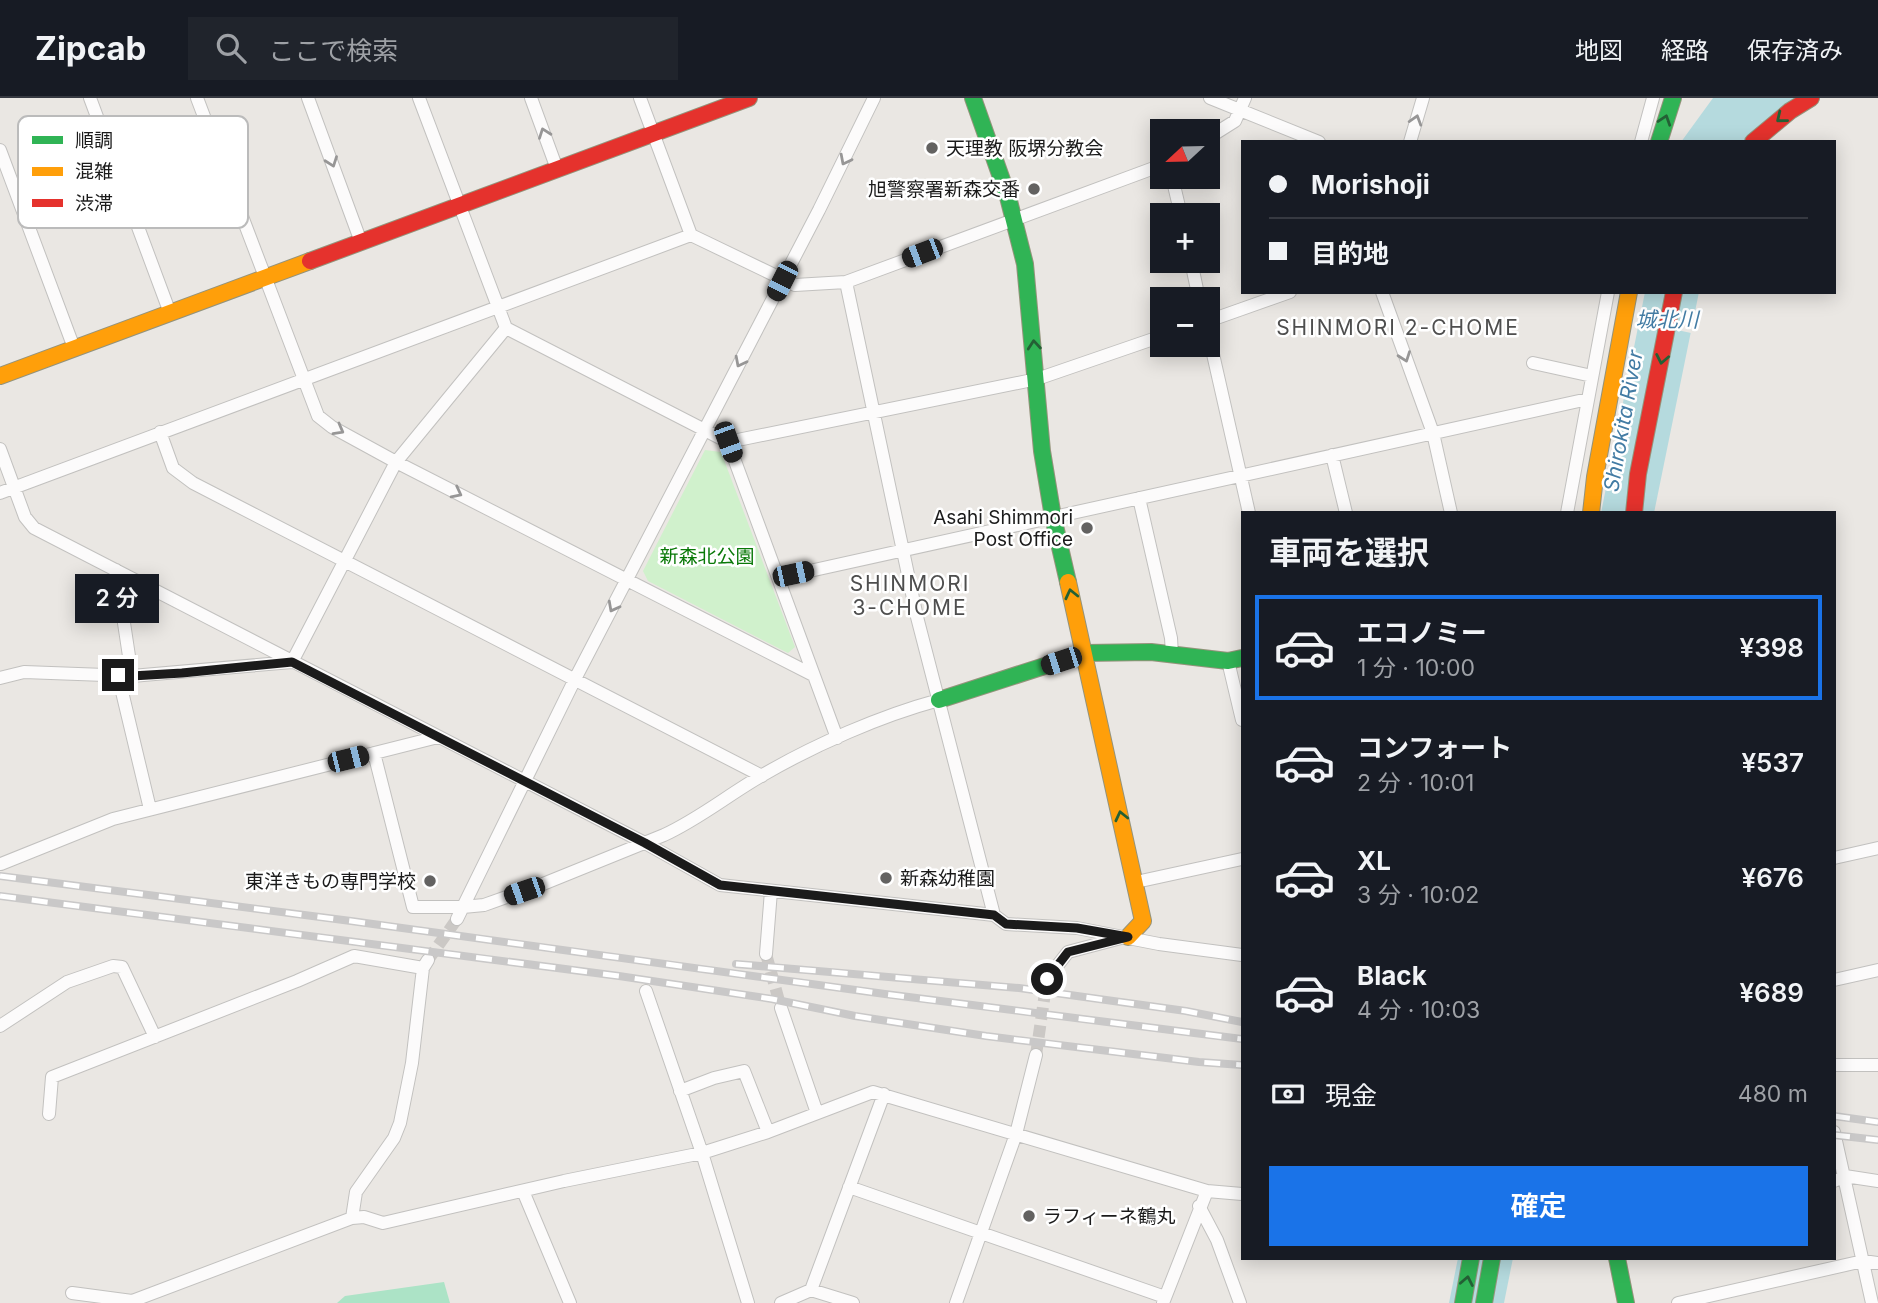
<!DOCTYPE html>
<html lang="ja">
<meta charset="utf-8">
<style>
body{margin:0;font-family:Inter,"Noto Sans JP",sans-serif;background:#20242c;color:#f1f3f6;height:100vh;display:flex;flex-direction:column;font-size:26px;white-space:nowrap}
*{box-sizing:border-box;margin:0}
p{font-size:23px;color:#9ea1a6}
.icon{flex:none;width:38px;height:38px;fill:none;stroke:currentColor;stroke-width:2;stroke-linecap:round;stroke-linejoin:round}
.map{position:relative;flex:1;overflow:hidden}
.panel{position:absolute;left:1241px;top:413px;width:595px;height:749px;display:flex;flex-direction:column;background:#171b24;border-radius:0px;box-shadow:0 4px 18px #0003}
.panel>*{flex:none}
.top-card{position:absolute;left:1241px;top:42px;width:595px;height:154px;border-radius:0px;box-shadow:0 4px 18px #0003;display:grid;align-content:center;height:154px;padding:0 28px;background:#171b24}
.needle{width:46px;rotate:248deg}
.fabs{position:absolute;left:1150px;top:21px;display:grid;gap:14px}
.fabs a{display:grid;place-items:center;width:70px;height:70px;border-radius:0px;background:#171b24;box-shadow:0 4px 18px #0003;font-size:35px}
.end{position:absolute;width:32px;height:32px;margin:-16px;border:9px solid #1b1b1b;background:#fff;box-shadow:0 0 0 4px #fff}
.from{border-radius:50%}
.bubble{position:absolute;height:49px;border-radius:0px;background:#171b24;box-shadow:0 4px 18px #0003;font-size:23px;font-weight:600;line-height:49px;text-align:center}
.car{position:absolute;width:21px;height:42px;margin:-21px -10px;border-radius:9px;box-shadow:0 0 5px 2px #0007;background:linear-gradient(#222 24%,#8ab4d8 0 40%,#222 0 76%,#8ab4d8 0 86%,#222 0)}
.top-card b{display:flex;align-items:center;gap:24px;height:66px;font-size:26px}
.top-card b+b{border-top:2px solid #363941}
.top-card i{width:18px;height:18px;background:#f1f3f6}
ul{padding:0;list-style:none}
li{display:flex;align-items:center;gap:21px;height:105px;margin:0 14px 10px;padding:0 14px;border:4px solid transparent;border-radius:0px}
li div{flex:1}
li b{display:block;font-size:26px}
li em{font-style:normal;font-weight:600}
li.on{border-color:#1a73e8}
li>.icon{width:63px;height:63px;stroke-width:1.5}
h2{padding:0 28px;font-size:32px;line-height:84px}
.pay{display:flex;align-items:center;gap:18px;height:77px;padding:0 28px;font-size:26px}
.pay p{margin-inline-start:auto}
.button{display:flex;gap:14px;margin-top:auto;padding:14px 28px}
.button a{flex:1;height:80px;border-radius:0px;background:#1a73e8;color:#fff;font-size:28px;font-weight:600;line-height:80px;text-align:center}
header{display:flex;align-items:center;gap:42px;box-sizing:border-box;height:98px;padding:0 35px;background:#171b24;border-bottom:2px solid #363941}
header strong{font-size:33px}
nav{display:flex;gap:38px;margin-inline-start:auto;font-size:24px}
.search{width:490px;height:63px;background:#20242c;display:flex;align-items:center;gap:18px;box-sizing:border-box;padding:0 24px;border-radius:0px;color:#9ea1a6;font-size:26px}
.map>svg:first-child{display:block}
</style>
<header>
<strong>Zipcab</strong>
<div class="search"><svg class="icon" aria-label="search" viewBox="0 0 24 24"><circle cx="10" cy="10" r="6"/><path d="M15 15l6 6"/></svg>ここで検索</div>
<nav><a>地図</a><a>経路</a><a>保存済み</a></nav>
</header>
<div class="map">
<svg width="1878" height="1205" viewBox="0 0 1878 1205">
<rect width="100%" height="100%" fill="#eae7e3"/>
<!-- park -->
<path fill="#d0f1cc" d="M705 352 721 354 795 549 788 555 648 483 643 473Z"/>
<!-- pitch -->
<path fill="#ace3c6" d="M444 1184 450 1205H337L345 1198Z"/>
<!-- water -->
<path fill="#b5dade" d="M1713 0H1796L1748 44H1681Z
M1645 194H1699L1654 415H1601Z
M1458 1160H1513L1504 1205H1449Z"/>
<!-- pier -->
<path fill="#eae7e3" d="M1638 214 1693 226 1691 235 1636 223Z"/>
<g fill="none" stroke-linecap="round" stroke-linejoin="round">
<!-- street-tunnel -->
<path stroke="#cbc8c5" stroke-width="12" stroke-dasharray="12 6" stroke-linecap="butt" d="M766 856 781 910
M428 862 457 821
M1036 957 1047 881"/>
<!-- street casing -->
<g stroke="#c2c1bf" stroke-width="14">
<path id="street" d="M90 0 170 215
M197 0 318 318 332 329 396 364 813 577
M308 0 361 144
M419 0 506 230 728 344 1037 281 1162 238
M531 0 557 71
M640 0 691 137 795 187 846 184 1162 67
M1210 0 1319 44
M1208 40 1235 23 1245 0
M1410 44 1423 0
M1641 44 1653 0
M0 52 74 250
M1172 79 1181 117
M1191 163 1199 201
M846 184 917 519 994 817
M1382 194 1433 335 1451 415
M1208 223 1290 194
M1208 234 1249 415
M1533 265 1592 278
M160 334 173 370 193 385 762 678
M728 344 837 640
M0 351 25 419 34 430 645 745 720 787 994 817 1006 826 1077 830 1159 846 1242 857
M1332 357 1346 415
M0 395 691 137
M1139 400 1171 540 1172 556
M1567 415 1608 194
M116 472 132 578
M778 480 1588 301
M1228 563 1242 622
M118 577 150 711
M0 580 24 574 132 578 292 564 396 364 506 230
M374 655 413 809H463L484 807 543 786 664 737C699 721 728 697 761 678 814 647 880 618 939 602
M1834 760 1878 750
M1 766 113 721 438 639
M1136 784 1242 761
M457 821 575 581 819 112 874 0
M766 856 771 793
M1047 881 1068 854 1121 840
M1834 882 1878 872
M646 893 702 1055 748 1205
M781 910 817 1015
M0 928 67 884 113 868 122 869 155 939
M1834 967H1878
M680 993 714 980 744 973 768 1034
M49 1016 52 979 297 883 354 858 423 870
M1834 1034 1872 1205
M1834 1083 1845 1078 1878 1083
M849 1089 1165 1199
M523 1093 570 1205
M1199 1108 1217 1142 1240 1205
M352 1120 356 1094 394 1040 400 1025 412 965 423 870 428 862
M811 1192 884 996
M72 1195 132 1203 352 1120 364 1119 383 1125 564 1083 702 1055 768 1034 873 994 1207 1093 1242 1096
M781 1205 811 1192 853 1205
M956 1205 1016 1036 1036 957
M1163 1205 1207 1093
M1678 1205 1863 1163 1878 1165"/>
</g>
<!-- fast casing -->
<g stroke="#94937b" stroke-width="18">
<path id="fast" d="M973 0 1008 99 1025 166 1042 353 1053 419 1068 484
M1659 44 1673 0
M939 602 1085 555 1151 554 1228 563 1242 560
M1617 1160 1626 1205
M1463 1205 1471 1160
M1484 1205 1492 1160"/>
</g>
<!-- slow casing -->
<g stroke="#94937b" stroke-width="18">
<path id="slow" d="M0 278 310 163
M1591 415 1595 379 1629 194
M1068 484 1143 823 1128 839"/>
</g>
<!-- jam casing -->
<g stroke="#94937b" stroke-width="18">
<path id="jam" d="M1753 44 1790 13 1811 0
M310 163 749 0
M1634 415 1638 376 1674 194"/>
</g>
<!-- street -->
<use href="#street" stroke="#fcfbfb" stroke-width="12"/>
<!-- fast -->
<use href="#fast" stroke="#30b455" stroke-width="16"/>
<!-- slow -->
<use href="#slow" stroke="#ff9f0a" stroke-width="16"/>
<!-- jam -->
<use href="#jam" stroke="#e5322d" stroke-width="16"/>
<!-- rail casing -->
<g stroke="#c9c8c8" stroke-width="8">
<path id="rail" d="M0 778 351 823 885 896 1242 941
M0 798 619 878 772 901 855 918 986 938 1199 964 1242 967
M736 866 1019 890 1186 913 1242 924
M1834 1018 1878 1024
M1834 1037 1878 1042"/>
</g>
<!-- rail -->
<use href="#rail" stroke="#fff" stroke-width="5" stroke-dasharray="16" stroke-linecap="butt"/>
</g>
<!-- one-way arrows -->
<defs><path id="oneway-chevron" d="M-2-3.5L2.5 0L-2 3.5" fill="none" stroke-width="1.6" stroke-linecap="round" stroke-linejoin="round" transform="scale(1.75)"/></defs>
<g stroke="#246035">
<use href="#oneway-chevron" transform="translate(1781 20) rotate(141)"/>
<use href="#oneway-chevron" transform="translate(1665 22) rotate(-72)"/>
<use href="#oneway-chevron" transform="translate(1034 247) rotate(-95)"/>
<use href="#oneway-chevron" transform="translate(1662 261) rotate(101)"/>
<use href="#oneway-chevron" transform="translate(1071 496) rotate(-103)"/>
<use href="#oneway-chevron" transform="translate(1121 718) rotate(-103)"/>
<use href="#oneway-chevron" transform="translate(1467 1183) rotate(-79)"/>
</g>
<g stroke="#979696">
<use href="#oneway-chevron" transform="translate(1416 22) rotate(-73)"/>
<use href="#oneway-chevron" transform="translate(544 35) rotate(-110)"/>
<use href="#oneway-chevron" transform="translate(845 62) rotate(117)"/>
<use href="#oneway-chevron" transform="translate(332 64) rotate(70)"/>
<use href="#oneway-chevron" transform="translate(1405 259) rotate(70)"/>
<use href="#oneway-chevron" transform="translate(740 264) rotate(117)"/>
<use href="#oneway-chevron" transform="translate(339 332) rotate(29)"/>
<use href="#oneway-chevron" transform="translate(457 395) rotate(27)"/>
<use href="#oneway-chevron" transform="translate(613 509) rotate(118)"/>
</g>
<g fill="none" stroke-linecap="round" stroke-linejoin="round">
<!-- route -->
<path stroke="#1b1b1b" stroke-width="9" d="M118 577 132 578 182 575 292 564 645 745 720 787 994 817 1006 826 1077 830 1128 839 1068 854 1047 881"/>
</g>
<!-- markers -->
<g fill="#636261" stroke="#fff" stroke-width="2.5">
<circle cx="932" cy="50" r="7"/>
<circle cx="1034" cy="91" r="7"/>
<circle cx="1087" cy="430" r="7"/>
<circle cx="886" cy="780" r="7"/>
<circle cx="430" cy="783" r="7"/>
<circle cx="1029" cy="1118" r="7"/>
</g>
<g text-anchor="middle" dominant-baseline="central" stroke-width="5" stroke-linejoin="round" paint-order="stroke">
<!-- poi labels -->
<g font-size="19" fill="#1b1b1b" stroke="#fff" text-anchor="start">
<text x="946" y="50">天理教 阪堺分教会</text>
<text x="1020" y="91" text-anchor="end">旭警察署新森交番</text>
<text x="1073" y="419" text-anchor="end">Asahi Shimmori<tspan x="1073" dy="22">Post Office</tspan></text>
<text x="900" y="780">新森幼稚園</text>
<text x="416" y="783" text-anchor="end">東洋きもの専門学校</text>
<text x="1043" y="1118">ラフィーネ鶴丸</text>
</g>
<!-- park labels -->
<g font-size="19" fill="#097908" stroke="#fff">
<text x="707" y="458">新森北公園</text>
</g>
<!-- water labels -->
<g font-size="21" font-style="italic" fill="#437ca4" stroke="#fff">
<text x="1667" y="221">城北川</text>
<text transform="translate(1623 323) rotate(-80)">Shirokita River</text>
</g>
<!-- neighbourhood labels -->
<g font-size="21" letter-spacing="2" fill="#4e4e4e" stroke="#fff">
<text x="1398" y="229">SHINMORI 2-CHOME</text>
<text x="910" y="485">SHINMORI<tspan x="910" dy="24">3-CHOME</tspan></text>
</g>
</g>
<!-- legend -->
<rect x="18" y="18" width="230" height="112" rx="10" fill="#fff" stroke="#bbb" stroke-width="2"/>
<rect x="32" y="38" width="31" height="8" fill="#30b455"/>
<rect x="32" y="69" width="31" height="9" fill="#ff9f0a"/>
<rect x="32" y="101" width="31" height="8" fill="#e5322d"/>
<g font-size="19" fill="#1b1b1b">
<text x="75" y="49">順調</text>
<text x="75" y="80">混雑</text>
<text x="75" y="112">渋滞</text>
</g>
</svg>
<div class="fabs">
<a><svg class="needle" viewBox="-14 -14 28 28"><path d="M0-13l5 13h-10z" fill="#e53935"/><path d="M0 13l5-13h-10z" fill="#9ea1a6"/></svg></a>
<a>+</a>
<a>−</a>
</div>
<i class="end from" style="left:1047px;top:881px"></i>
<i class="end" style="left:118px;top:577px"></i>
<div class="bubble" style="left:75px;top:476px;width:84px">2 分</div>
<i class="car" style="left:922px;top:155px;rotate:249deg"></i>
<i class="car" style="left:782px;top:183px;rotate:207deg"></i>
<i class="car" style="left:728px;top:344px;rotate:160deg"></i>
<i class="car" style="left:793px;top:476px;rotate:78deg"></i>
<i class="car" style="left:1061px;top:563px;rotate:252deg"></i>
<i class="car" style="left:348px;top:661px;rotate:76deg"></i>
<i class="car" style="left:524px;top:793px;rotate:251deg"></i>
<div class="top-card">
<b><i class="from"></i>Morishoji</b>
<b><i></i>目的地</b>
</div>
<section class="panel">
<h2>車両を選択</h2>
<ul>
<li class="on"><svg class="icon" aria-label="car" viewBox="0 0 24 24"><path d="M5 17H2v-5l4-1 3-4h7l3 4 3 1v5h-3M9 17h6M6 11h13"/><circle cx="7" cy="17" r="2"/><circle cx="17" cy="17" r="2"/></svg><div><b>エコノミー</b><p>1 分 · 10:00</p></div><em>¥398</em></li>
<li><svg class="icon" aria-label="car" viewBox="0 0 24 24"><path d="M5 17H2v-5l4-1 3-4h7l3 4 3 1v5h-3M9 17h6M6 11h13"/><circle cx="7" cy="17" r="2"/><circle cx="17" cy="17" r="2"/></svg><div><b>コンフォート</b><p>2 分 · 10:01</p></div><em>¥537</em></li>
<li><svg class="icon" aria-label="car" viewBox="0 0 24 24"><path d="M5 17H2v-5l4-1 3-4h7l3 4 3 1v5h-3M9 17h6M6 11h13"/><circle cx="7" cy="17" r="2"/><circle cx="17" cy="17" r="2"/></svg><div><b>XL</b><p>3 分 · 10:02</p></div><em>¥676</em></li>
<li><svg class="icon" aria-label="car" viewBox="0 0 24 24"><path d="M5 17H2v-5l4-1 3-4h7l3 4 3 1v5h-3M9 17h6M6 11h13"/><circle cx="7" cy="17" r="2"/><circle cx="17" cy="17" r="2"/></svg><div><b>Black</b><p>4 分 · 10:03</p></div><em>¥689</em></li>
</ul>
<div class="pay"><svg class="icon" aria-label="cash" viewBox="0 0 24 24"><path d="M3 7h18v10H3z"/><circle cx="12" cy="12" r="2"/></svg>現金<p>480 m</p></div>
<div class="button"><a>確定</a></div>
</section>
</div>
